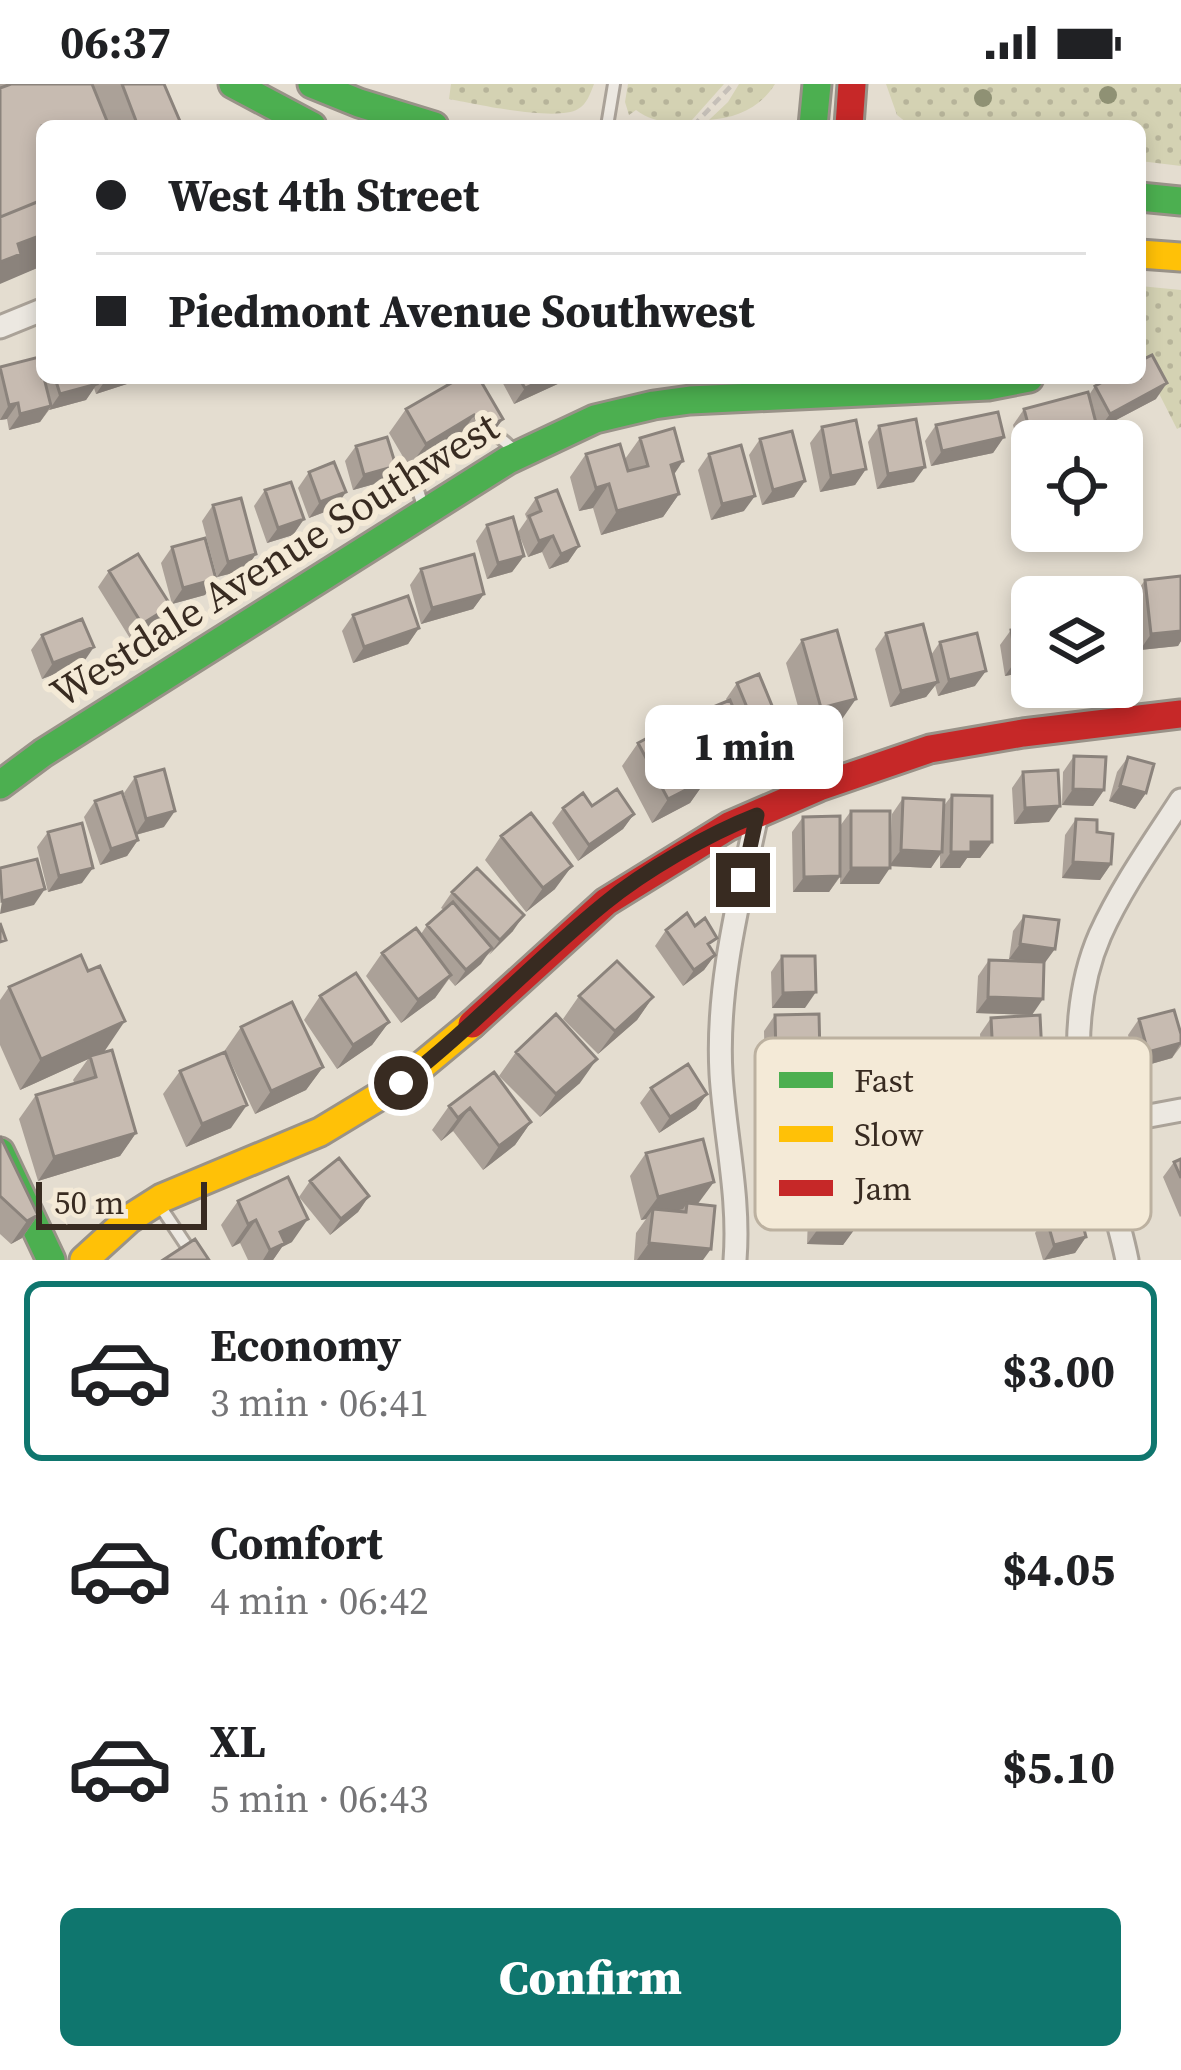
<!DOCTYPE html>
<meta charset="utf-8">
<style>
body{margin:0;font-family:"Source Serif 4",serif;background:#f6f6f6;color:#202124;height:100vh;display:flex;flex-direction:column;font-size:45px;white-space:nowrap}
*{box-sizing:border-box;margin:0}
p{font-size:39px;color:#757577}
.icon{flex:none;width:66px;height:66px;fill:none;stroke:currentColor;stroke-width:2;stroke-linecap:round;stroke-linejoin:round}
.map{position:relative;height:1176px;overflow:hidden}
.sheet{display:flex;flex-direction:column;background:#fff;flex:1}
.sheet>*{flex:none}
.guide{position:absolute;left:36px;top:36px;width:1110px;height:264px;border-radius:18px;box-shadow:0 6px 18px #0003;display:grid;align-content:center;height:264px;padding:0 60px;background:#fff}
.buttons{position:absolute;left:1011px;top:336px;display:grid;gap:24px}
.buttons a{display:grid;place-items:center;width:132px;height:132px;border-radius:18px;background:#fff;box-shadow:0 6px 18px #0003;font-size:60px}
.scale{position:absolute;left:36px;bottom:30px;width:171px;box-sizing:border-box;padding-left:12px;border:6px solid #382b21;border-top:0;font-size:33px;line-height:42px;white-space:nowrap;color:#382b21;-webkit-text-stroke:9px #f4ead7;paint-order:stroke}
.end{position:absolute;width:54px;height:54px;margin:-27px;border:15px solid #382b21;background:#fff;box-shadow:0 0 0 6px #fff}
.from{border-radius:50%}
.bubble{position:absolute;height:84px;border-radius:18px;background:#fff;box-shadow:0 6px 18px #0003;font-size:39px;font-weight:800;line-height:84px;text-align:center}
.guide b{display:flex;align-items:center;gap:42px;height:114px;font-size:45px}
.guide b+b{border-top:3px solid #e0e0e0}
.guide i{width:30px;height:30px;background:#202124}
ul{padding:21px 0 0;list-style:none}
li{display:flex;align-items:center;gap:36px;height:180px;margin:0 24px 18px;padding:0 36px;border:6px solid transparent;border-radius:18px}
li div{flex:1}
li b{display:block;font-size:45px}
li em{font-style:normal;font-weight:800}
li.active{border-color:#0f766e}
li>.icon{width:108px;height:108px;stroke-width:1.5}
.primary-button{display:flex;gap:24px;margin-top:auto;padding:24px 60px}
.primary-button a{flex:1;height:138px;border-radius:18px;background:#0f766e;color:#fff;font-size:48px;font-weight:800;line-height:138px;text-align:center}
.status{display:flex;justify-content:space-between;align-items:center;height:84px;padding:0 60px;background:#fff;direction:ltr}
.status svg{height:33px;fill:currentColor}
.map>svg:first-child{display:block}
</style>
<div class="status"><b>06:37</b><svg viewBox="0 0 49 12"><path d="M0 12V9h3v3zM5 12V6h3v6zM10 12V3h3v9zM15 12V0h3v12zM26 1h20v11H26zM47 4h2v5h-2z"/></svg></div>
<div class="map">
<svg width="1181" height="1176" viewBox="0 0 1181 1176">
<defs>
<pattern id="grass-dots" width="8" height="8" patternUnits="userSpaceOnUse" patternTransform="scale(3)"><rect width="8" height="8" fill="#d4d2b3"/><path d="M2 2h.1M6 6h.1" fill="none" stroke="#b7b49a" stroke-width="1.8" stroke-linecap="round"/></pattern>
</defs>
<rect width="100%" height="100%" fill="#e4ddd0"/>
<!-- grass -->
<path fill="url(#grass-dots)" d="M451 0H594C590 10 587 20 578 25 557 38 475 20 449 15Z
M628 0H724L692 36C671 38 654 40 636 26L629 31 625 18Z
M739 0H775C760 24 737 34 709 36L728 18Z
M886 0H1181V82L1140 77V42H911L897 31Z
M1140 202 1181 206V343L1177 345 1140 272Z"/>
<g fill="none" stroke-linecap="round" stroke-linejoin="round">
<!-- lane casing -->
<g stroke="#aaa298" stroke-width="16">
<path id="lane" d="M607 42 614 0
M424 425 415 397C423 382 477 342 494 350 501 353 510 363 516 368
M158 1119 196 1176"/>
</g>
<!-- street casing -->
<g stroke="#aaa298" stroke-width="27">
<path id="street" d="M0 243 42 226
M1090 1043 1181 1026
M735 1176C740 1113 725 1053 721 990 716 903 739 815 757 731
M1127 1176C1116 1121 1095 1070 1084 1015 1073 964 1079 899 1100 851 1121 804 1153 759 1181 716"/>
</g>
<!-- fast casing -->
<g stroke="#999288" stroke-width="33">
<path id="fast" d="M233 0 312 42
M312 0 359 19 434 42
M813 42 817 0
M1140 113 1181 117
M0 701 43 669 508 376 595 335 654 321 690 316 988 302 1029 294
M0 1068 51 1176"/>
</g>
<!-- slow casing -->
<g stroke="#999288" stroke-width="33">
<path id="slow" d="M1140 170 1181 173
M84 1176 129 1135 162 1114 320 1048 401 999 472 940"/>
</g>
<!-- jam casing -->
<g stroke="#999288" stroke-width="33">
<path id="jam" d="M849 42 852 0
M472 940 606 818 729 742 819 703 930 665 1023 649 1181 630"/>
</g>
<!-- path -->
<path stroke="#c5bfb8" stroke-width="4.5" stroke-dasharray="9 6" stroke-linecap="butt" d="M693 42 733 0"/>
<!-- lane -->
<use href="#lane" stroke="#ece8e1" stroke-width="10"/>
<!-- street -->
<use href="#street" stroke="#ece8e1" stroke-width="21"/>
<!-- fast -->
<use href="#fast" stroke="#4caf50" stroke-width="27"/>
<!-- slow -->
<use href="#slow" stroke="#ffc107" stroke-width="27"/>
<!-- jam -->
<use href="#jam" stroke="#c62828" stroke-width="27"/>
</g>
<!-- trees -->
<g fill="#8f9174">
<circle cx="1108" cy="11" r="9"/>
<circle cx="983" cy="14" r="9"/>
</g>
<!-- wall -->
<path fill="#aba198" d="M0 0H164L182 42H42V182L1 198Z
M42 270V294H133L130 299 96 310 94 304 86 316 49 326 40 338 9 346 7 335 0 336V283L39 274Z
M500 294H565L562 298 514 320Z
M1095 302 1156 315 1099 345 1095 339 1085 354 1074 357H1032V368L1021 371 1013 341 1024 325 1089 311Z
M406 325 503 335 486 358 467 369 458 355 409 383 389 349Z
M936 341 1004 353 993 369 931 382 925 357Z
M879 342 914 398 877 405 868 358Z
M822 343 866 385 855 401 820 408 810 359Z
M640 354 673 391 679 410 663 433 601 451 593 424 579 427 570 393 586 370 625 375Z
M760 355 805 397 794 413 762 421 749 371Z
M356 362 396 382 385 397 353 406 345 377Z
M709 370 744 427 711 436 698 386Z
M309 388 346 408 335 424 309 434 298 404Z
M265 406 304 435 293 451 267 459 254 422Z
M536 414 579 462 568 478 549 485 542 468 528 473 518 448 527 435 525 430Z
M213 421 256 470 245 486 217 493 202 437Z
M487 441 524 472 512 488 487 495 476 457Z
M172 463 216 495 205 511 172 520 161 479Z
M421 485 484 510 473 525 421 540 410 501Z
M109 487 171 522 160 538 131 556 98 503Z
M1181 492V557L1178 562 1140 566 1134 512 1145 496Z
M353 531 419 544 408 560 353 579 342 547Z
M1011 546 1032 587 1005 592 1000 561Z
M886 549 931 571 940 558 975 602 938 612 935 601 926 613 890 623 875 565Z
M42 551 83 579 42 595 31 566Z
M802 556 840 638 805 648 786 579Z
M737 599 764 645 745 653 742 688 708 702 706 696 690 719 652 739 622 682 638 659 701 685 685 646 696 630 727 617 726 615Z
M1074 672 1104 706 1093 722 1062 721 1063 688Z
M1128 673 1146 709 1135 725 1109 717 1117 688Z
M1023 688 1049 738 1014 740 1012 704Z
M135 693 164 743 136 751 138 756 127 772 100 781 84 733 95 717 130 731 124 709Z
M952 711 992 758 980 774H967L960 784H940V770L931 784 890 782 879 800H840V793L829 808H793L792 748 803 733 840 742 851 727 890 776 892 730 903 714 943 723Z
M592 722 634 730 623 745 578 777 552 739 563 724Z
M1076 735 1097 748 1111 780 1100 796 1062 794 1065 751Z
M48 748 82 799 48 808 37 763Z
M501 752 555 805 526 828 485 776Z
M452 808 513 847 455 902 449 895 435 914 401 939 366 892 382 869 421 850 427 841 444 826 441 824Z
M1024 832 1044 880 1032 931 976 929 978 892 989 876 1022 877 1009 875 1013 847Z
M666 846 711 864 715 871 704 886 683 902 655 862Z
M782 872 805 924H772L771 888Z
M9 903 104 968 136 1049 120 1072 38 1097 19 1035 36 1011 75 1000 73 996 88 975 20 1006 0 961V916Z
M320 912 389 938 372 961 337 985 304 936Z
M579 912 653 913 637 936 598 970 563 935Z
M775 931 809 987 765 988 764 947Z
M991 934 1042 971 1031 987 982 989 980 950Z
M1139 935 1181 950V962L1172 974 1137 984 1128 951Z
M241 943 323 983 306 1006 255 1030 225 966Z
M516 968 580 999 540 1033 499 992Z
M180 987 231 1044 186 1063 163 1010Z
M494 988 531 1038 515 1061 483 1086 453 1047 441 1057 432 1046 449 1022Z
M778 1002 828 1024 817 1040 777 1051 767 1017Z
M651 1004 707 1010 696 1025 659 1049 640 1019Z
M1013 1006 1045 1053 1009 1059 1002 1021Z
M0 1052 38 1131 22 1154 11 1160 0 1150Z
M794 1056 841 1087 830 1103 784 1105 783 1072Z
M1038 1059 1062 1107 1035 1112 1027 1075Z
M646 1069 698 1120 703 1176H634L636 1149 646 1135 641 1136 630 1092Z
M1181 1075V1132L1180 1133 1163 1093 1174 1078Z
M310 1097 369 1112 358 1128 330 1151 299 1113Z
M238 1117 292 1158 282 1163 273 1176H248L240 1159 232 1163 221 1141Z
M819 1119 854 1146 843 1161 807 1160 808 1134Z
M1046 1133 1086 1153 1075 1169 1043 1176 1035 1149Z"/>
<!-- shaded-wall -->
<path fill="#8b837c" d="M42 151V182L0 200V178L18 160Z
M107 294H133L130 299 96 310Z
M547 294H565L562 298 514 320 525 304Z
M1167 299 1156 315 1099 345 1110 330Z
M97 300 86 316 49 326 60 310Z
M18 319 7 335 0 336 9 321Z
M51 322 40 338 9 346 20 330Z
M474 331 458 355 409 383 426 360Z
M503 335 486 358 467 369 483 346Z
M1096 339 1085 354 1074 357H1032V368L1021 371 1032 355Z
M1004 353 993 369 931 382 942 367Z
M683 377 667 401 671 381Z
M396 382 385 397 353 406 364 391Z
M925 383 914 398 877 405 888 390Z
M866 385 855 401 820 408 831 392Z
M805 397 794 413 762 421 773 406Z
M609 400 593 424 579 427 596 404Z
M346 408 335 424 309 434 320 418Z
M679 410 663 433 601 451 617 427Z
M755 412 744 427 711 436 722 420Z
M304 435 293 451 267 459 278 444Z
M553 452 542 468 528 473 539 457Z
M579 462 568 478 549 485 561 470Z
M256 470 245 486 217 493 228 478Z
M524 472 512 488 487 495 498 479Z
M216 495 205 511 172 520 183 504Z
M484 510 473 525 421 540 432 524Z
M171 522 160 538 131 556 142 540Z
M419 544 408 560 353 579 364 563Z
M1181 547V557L1178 562 1140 566 1151 550Z
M94 563 83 579 42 595 53 579Z
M1136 565 1125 581H1122V567Z
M1032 573V587L1005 592 1016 576Z
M986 587 975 602 938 612 949 596Z
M938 598 926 613 890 623 901 607Z
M856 615 840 638 805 648 821 624Z
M775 629 764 645 742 654 753 638Z
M753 672 742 688 708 702 719 686Z
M707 695 690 719 652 739 668 715Z
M1120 702 1146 709 1135 725 1109 717Z
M1073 705 1104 706 1093 722 1062 721Z
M1060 722 1049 738 1014 740 1025 724Z
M175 727 164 743 135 751 146 735Z
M634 730 623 745 578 777 589 761Z
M138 756 127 772 100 781 111 765Z
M971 758H992L980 774H967L960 784H940L951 768Z
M901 766 942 768 931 784 889 782Z
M1073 778 1111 780 1100 796 1062 794Z
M572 782 555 805 526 828 543 804Z
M93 784 82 799 48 808 59 792Z
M851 784H890L879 800H840Z
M840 792 829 808H793L804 793Z
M45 805 34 821 0 830 2 817Z
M524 831 513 847 489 871 500 856Z
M1020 860 1055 865 1044 880 1009 875Z
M492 864 481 880 455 902 466 886Z
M715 871 704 886 683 902 694 886Z
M451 891 435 914 401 939 418 916Z
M816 908 805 924H772L783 909Z
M653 913 637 936 598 970 615 947Z
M988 913 1043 915 1032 931 976 929Z
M125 937 104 968 20 1006 41 975Z
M389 938 372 961 337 985 353 961Z
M1181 959 1172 974 1137 984 1148 968Z
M1042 971 1031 987 982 989 993 973Z
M776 972H820L809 987 765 988Z
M597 975 580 999 540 1033 556 1010Z
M323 983 306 1006 255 1030 271 1007Z
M707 1010 696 1025 659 1049 670 1033Z
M247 1021 231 1044 186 1063 202 1040Z
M470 1024 453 1047 441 1057 458 1034Z
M828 1024 817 1040 777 1051 788 1035Z
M1056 1037 1045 1053 1009 1059 1020 1044Z
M531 1038 515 1061 483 1086 499 1062Z
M136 1049 120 1072 38 1097 54 1073Z
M841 1087 830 1103 784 1105 795 1089Z
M1073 1091 1062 1107 1035 1112 1046 1096Z
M714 1098 697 1121 687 1119 683 1125 652 1133 653 1125 646 1135 641 1136 658 1113Z
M369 1112 358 1128 330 1151 341 1135Z
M38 1131 22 1154 11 1160 27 1137Z
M308 1135 292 1158 282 1163 273 1176H263L280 1148Z
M256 1136 240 1159 232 1163 248 1140Z
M818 1145 854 1146 843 1161 807 1160Z
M1086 1153 1075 1169 1044 1176 1054 1161Z
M649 1159 711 1165 703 1176H637Z"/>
<!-- building -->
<path fill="#c7bbb1" stroke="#8b837c" stroke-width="3" d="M11 0H92L109 42H42V116L0 133V4Z
M122 0H164L182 42H138Z
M42 116V151L18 160 21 170 0 178V133Z
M1152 271 1167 299 1110 330 1095 302 1110 294H1140V277Z
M39 273 42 294H44L51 322 20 330 18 319 9 321 0 283Z
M55 294H95L97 300 60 310Z
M460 294H479L503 335 483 346 474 331 426 360 406 325Z
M519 294H547L525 304Z
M1088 308 1096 339 1032 355 1024 325Z
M998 328 1004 353 942 367 936 341Z
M916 335 925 383 888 390 879 342Z
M856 336 866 385 831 392 822 343Z
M674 344 683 377 671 381 679 410 617 427 609 400 596 404 586 370 620 360 628 387 648 382 640 354Z
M792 347 805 397 773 406 760 355Z
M387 353 396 382 364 391 356 362Z
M741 361 755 412 722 420 709 370Z
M334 378 346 408 320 418 309 388Z
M291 398 304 435 278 444 265 406Z
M557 406 579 462 561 470 553 452 539 457 529 432 541 427 536 414Z
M241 414 256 470 228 478 213 421Z
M513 433 524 472 498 479 487 441Z
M205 454 216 495 183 504 172 463Z
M138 470 171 522 142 540 109 487Z
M474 470 484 510 432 524 421 485Z
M1181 492V547L1151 550 1145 496Z
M1130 507 1136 565 1122 567V513H1097V511Z
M408 512 419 544 364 563 353 531Z
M82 535 94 563 53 579 42 551Z
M923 540 938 598 901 607 886 549Z
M1032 542V573L1016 576 1011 546Z
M837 546 856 615 821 624 802 556Z
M977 549 986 587 949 596 940 558Z
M759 590 775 629 753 638 737 599Z
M730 616 753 672 719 686 696 630Z
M677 638 707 695 668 715 638 659Z
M1074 672 1106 673 1104 706 1073 705Z
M1128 673 1154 680 1146 709 1120 702Z
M164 685 175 727 146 735 135 693Z
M1058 686 1060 722 1025 724 1023 688Z
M617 705 634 730 589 761 563 724 583 709 592 722Z
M122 708 138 756 111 765 95 717Z
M952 711 992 712V758H971V768H951Z
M903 714 944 716 942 768 901 766Z
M851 727H890V784H851Z
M531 729 572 782 543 804 501 752Z
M840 732V792L804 793 803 733Z
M1076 735 1097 736V748L1113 750 1111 780 1073 778Z
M82 739 93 784 59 792 48 748Z
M37 775 45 805 2 817 0 784Z
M477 784 524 831 500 856 452 808Z
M453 818 492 864 466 886 427 841Z
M687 829 695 842 705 834 717 854 708 860 715 871 694 886 666 846Z
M1024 832 1059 836 1055 865 1020 860Z
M0 839 6 856 0 858Z
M416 844 451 891 418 916 382 869Z
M81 871 88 887 100 882 125 937 41 975 9 903Z
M782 872H815L816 908 783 909Z
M989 876 1044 878 1043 915 988 913Z
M617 877 653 913 615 947 579 912Z
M356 889 389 938 353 961 320 912Z
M292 918 323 983 271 1007 241 943Z
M1174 926 1181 950V959L1148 968 1139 935Z
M556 930 597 975 556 1010 516 968Z
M819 930 820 972H776L775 931Z
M1040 931 1042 971 993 973 991 934Z
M112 966 136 1049 54 1073 36 1011 96 993 90 972Z
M225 968 247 1021 202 1040 180 987Z
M688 980 707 1010 670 1033 651 1004Z
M494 988 531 1038 499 1062 470 1024 458 1034 449 1022Z
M0 1052 38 1131 27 1137 0 1112Z
M703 1055 714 1098 658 1113 646 1069Z
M339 1074 369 1112 341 1135 310 1097Z
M1181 1075V1094L1174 1078Z
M288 1093 308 1135 280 1148 285 1159 270 1166 256 1136 248 1140 238 1117Z
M687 1119 715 1122 711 1165 649 1159 653 1125 686 1128Z
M1079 1125 1086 1153 1054 1161 1046 1133Z
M195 1155 209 1176H163Z"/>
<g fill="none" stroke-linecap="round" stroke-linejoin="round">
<!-- route -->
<path stroke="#382b21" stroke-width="15" d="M401 999C472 944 534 877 604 820 644 787 708 750 757 731L743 796"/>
</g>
<g text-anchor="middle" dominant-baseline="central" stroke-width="12" stroke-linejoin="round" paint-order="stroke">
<!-- street labels -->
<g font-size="42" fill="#382b21" stroke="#f4ead7">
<text transform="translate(274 475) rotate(-32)">Westdale Avenue Southwest</text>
</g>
</g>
<!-- legend -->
<rect x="755" y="954" width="396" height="192" rx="18" fill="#f4ead7" stroke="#bcb1a0" stroke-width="3"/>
<rect x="779" y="988" width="54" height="16" fill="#4caf50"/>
<rect x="779" y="1042" width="54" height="16" fill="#ffc107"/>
<rect x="779" y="1096" width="54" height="16" fill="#c62828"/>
<g font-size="33" fill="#382b21">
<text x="854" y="1008">Fast</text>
<text x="854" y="1062">Slow</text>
<text x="854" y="1116">Jam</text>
</g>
</svg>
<div class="buttons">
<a><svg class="icon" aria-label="locate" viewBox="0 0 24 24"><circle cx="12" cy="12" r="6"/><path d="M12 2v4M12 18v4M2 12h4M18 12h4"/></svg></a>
<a><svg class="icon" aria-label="layers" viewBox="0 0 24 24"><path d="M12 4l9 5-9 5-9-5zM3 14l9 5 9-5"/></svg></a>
</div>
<div class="scale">50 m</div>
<i class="end from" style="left:401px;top:999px"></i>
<i class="end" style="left:743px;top:796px"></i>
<div class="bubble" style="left:645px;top:621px;width:198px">1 min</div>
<div class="guide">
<b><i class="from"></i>West 4th Street</b>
<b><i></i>Piedmont Avenue Southwest</b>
</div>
</div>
<section class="sheet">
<ul>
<li class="active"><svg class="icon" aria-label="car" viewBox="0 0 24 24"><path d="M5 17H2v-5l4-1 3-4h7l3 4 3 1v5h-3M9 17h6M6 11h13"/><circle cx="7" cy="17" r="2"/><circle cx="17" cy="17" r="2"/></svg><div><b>Economy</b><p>3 min · 06:41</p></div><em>$3.00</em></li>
<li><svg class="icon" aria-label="car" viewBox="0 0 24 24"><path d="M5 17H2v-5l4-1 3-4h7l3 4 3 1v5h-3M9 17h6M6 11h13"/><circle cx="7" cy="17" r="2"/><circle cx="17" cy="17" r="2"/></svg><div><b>Comfort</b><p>4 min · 06:42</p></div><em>$4.05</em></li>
<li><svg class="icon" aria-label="car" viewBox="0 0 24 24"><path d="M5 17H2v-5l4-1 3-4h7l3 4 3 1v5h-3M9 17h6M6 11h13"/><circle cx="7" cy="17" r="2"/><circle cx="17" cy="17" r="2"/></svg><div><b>XL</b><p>5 min · 06:43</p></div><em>$5.10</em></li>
</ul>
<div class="primary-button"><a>Confirm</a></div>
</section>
